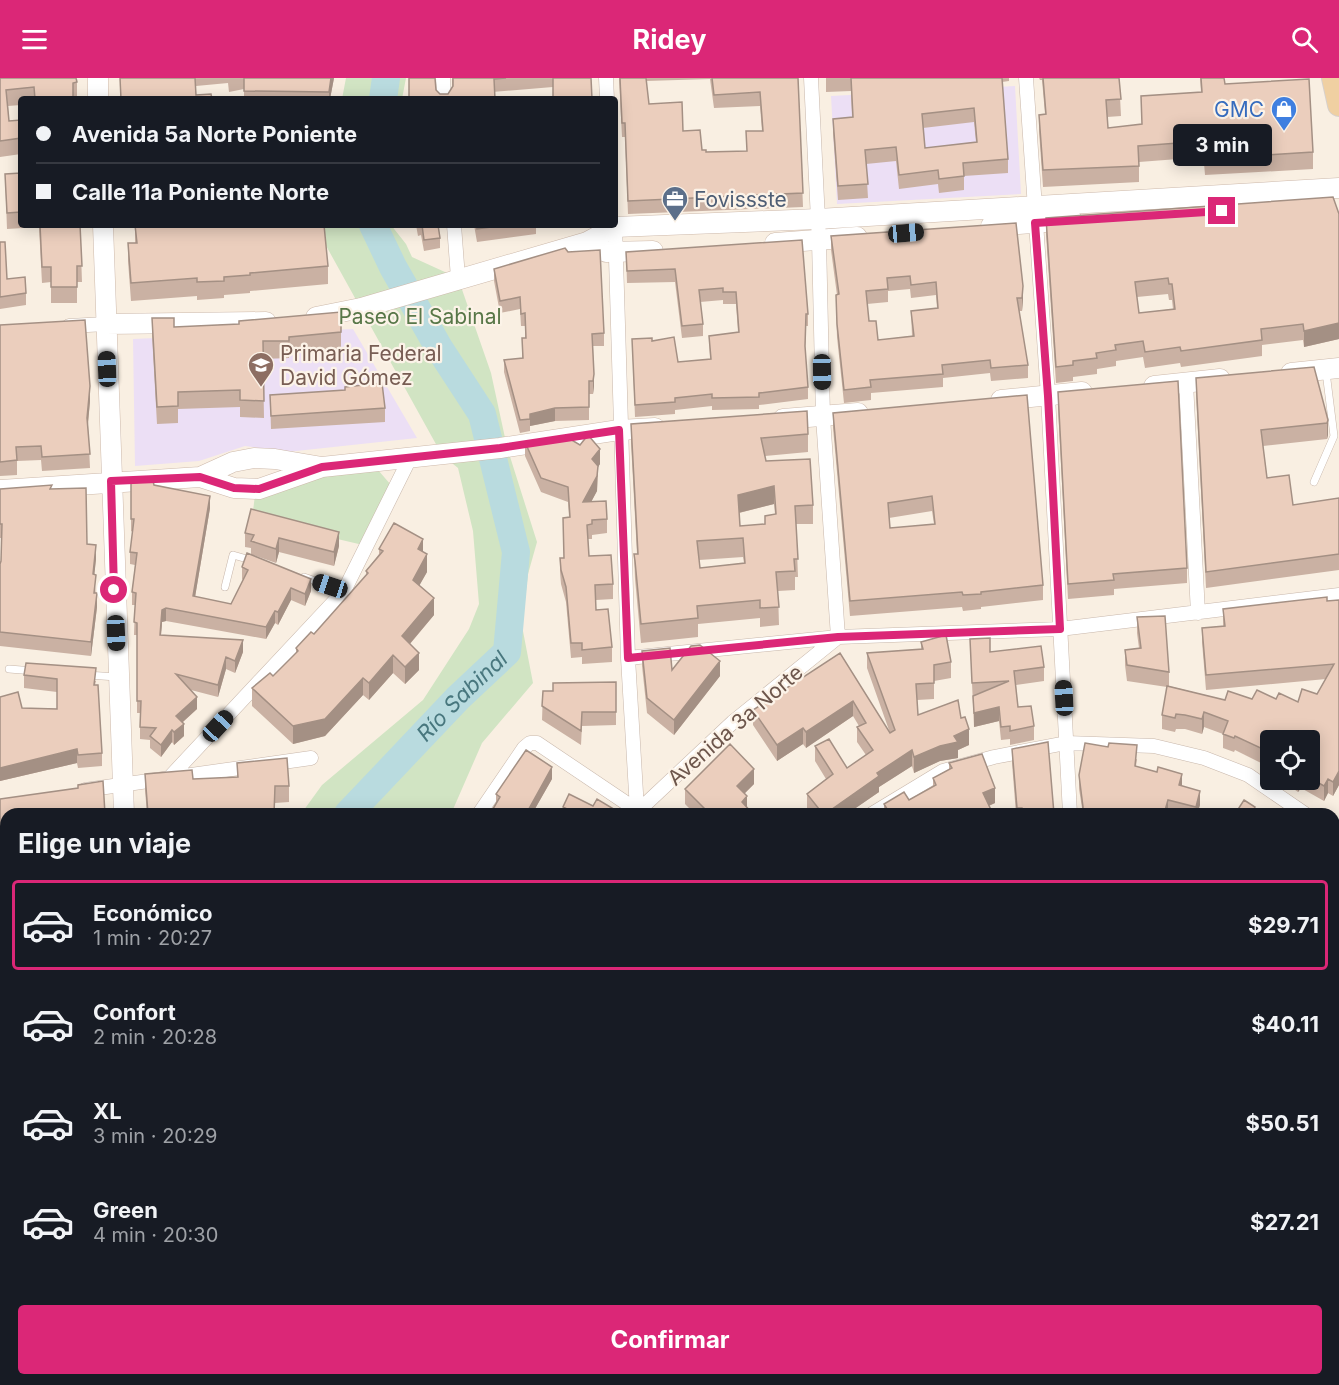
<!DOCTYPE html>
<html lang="es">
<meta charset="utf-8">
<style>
body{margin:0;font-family:Inter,sans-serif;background:#242831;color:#f1f3f6;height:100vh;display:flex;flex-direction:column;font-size:22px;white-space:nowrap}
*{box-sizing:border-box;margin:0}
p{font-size:20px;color:#9ea1a6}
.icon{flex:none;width:33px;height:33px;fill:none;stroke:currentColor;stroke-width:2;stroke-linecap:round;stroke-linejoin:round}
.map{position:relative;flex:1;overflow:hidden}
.drawer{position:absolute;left:0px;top:730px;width:1340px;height:578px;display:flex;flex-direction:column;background:#171b24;border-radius:18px 18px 0 0;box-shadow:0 3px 15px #0003}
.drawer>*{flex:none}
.top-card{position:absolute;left:18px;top:18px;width:600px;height:132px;border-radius:6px;box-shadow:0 3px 15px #0003;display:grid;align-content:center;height:132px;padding:0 18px;background:#171b24}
.controls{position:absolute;left:1260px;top:652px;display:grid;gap:12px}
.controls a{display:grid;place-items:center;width:60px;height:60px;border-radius:6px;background:#171b24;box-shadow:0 3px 15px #0003;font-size:30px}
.end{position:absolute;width:27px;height:27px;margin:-14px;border:8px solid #db2777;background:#fff;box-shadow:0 0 0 3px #fff}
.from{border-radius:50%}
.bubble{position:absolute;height:42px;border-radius:6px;background:#171b24;box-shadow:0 3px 15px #0003;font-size:20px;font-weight:700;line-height:42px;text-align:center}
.car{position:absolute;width:18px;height:36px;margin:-18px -9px;border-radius:8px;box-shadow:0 0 4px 2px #0007;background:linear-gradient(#222 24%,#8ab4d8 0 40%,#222 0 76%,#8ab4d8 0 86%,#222 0)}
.top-card b{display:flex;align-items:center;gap:21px;height:57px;font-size:22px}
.top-card b+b{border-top:2px solid #363941}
.top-card i{width:15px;height:15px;background:#f1f3f6}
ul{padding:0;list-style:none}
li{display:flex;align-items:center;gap:18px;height:90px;margin:0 12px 9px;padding:0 6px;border:3px solid transparent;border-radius:6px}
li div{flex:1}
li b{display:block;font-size:22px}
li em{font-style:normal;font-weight:700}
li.active{border-color:#db2777}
li>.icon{width:54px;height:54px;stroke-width:1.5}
h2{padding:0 18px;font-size:27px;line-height:72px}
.primary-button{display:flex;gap:12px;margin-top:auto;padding:12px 18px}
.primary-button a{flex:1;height:69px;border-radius:6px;background:#db2777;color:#fff;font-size:24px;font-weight:700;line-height:69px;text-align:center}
header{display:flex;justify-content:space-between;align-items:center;height:78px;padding:0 18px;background:#db2777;color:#fff;font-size:27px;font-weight:700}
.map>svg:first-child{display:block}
</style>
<header><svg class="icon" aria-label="menu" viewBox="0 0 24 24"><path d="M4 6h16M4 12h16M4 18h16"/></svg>Ridey<svg class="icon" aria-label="search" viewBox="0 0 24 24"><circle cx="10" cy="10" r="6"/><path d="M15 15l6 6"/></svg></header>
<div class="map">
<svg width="1339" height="1307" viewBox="0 0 1339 1307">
<rect width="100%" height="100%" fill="#f9efe2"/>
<!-- education -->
<path fill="#ecdff5" d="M1015 8 1021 116 837 126 831 18Z
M353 251 417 360 287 374 245 368 199 383 135 388 133 261Z"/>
<!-- green -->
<path fill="#d1e4c3" d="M346 0H406L402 21H342Z
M325 147H391L406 166 412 179 458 200 491 295 507 369 537 464 528 496 522 548 533 605 482 665 451 736H301L322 707 423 622 469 551 479 526 473 453 458 390 442 377 324 164Z
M378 392 391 407 363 467 252 441 255 417 320 395Z
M352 1302H451L456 1307H356Z"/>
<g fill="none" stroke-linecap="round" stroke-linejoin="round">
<!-- river -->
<g stroke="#b9dbdf" stroke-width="28">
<path d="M383 21 386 0"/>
<path id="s1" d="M348 736 458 620 507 574 516 474 482 336 439 270 393 189 373 147"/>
<path d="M402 1302 405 1307"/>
</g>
<!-- lane casing -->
<g stroke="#c8b7ab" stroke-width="8">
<path id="lane" d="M1314 404 1334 358 1326 294
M304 499 344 513
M225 509 233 477 254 483
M9 591 34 593
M87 597 117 599"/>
</g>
<!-- street casing -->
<g stroke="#c8b7ab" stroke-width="15">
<path id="street" d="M443 0 444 21
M606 0 607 21
M811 0 819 162 823 339 838 559
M1026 0 1048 318 1070 736
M454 147 458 200
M615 147 628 580 637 732
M69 248 106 246
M1186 305 1198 535
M628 580 838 559 1060 551 1339 517
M171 698 344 513 410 380
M85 712 311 680
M479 736 524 670 530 665H537L641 735
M635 736 733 644 838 559
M872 736 943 693 994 679 1066 665 1154 668 1204 680 1248 697 1305 736
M1334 754 1339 758
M1334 834 1339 831
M1334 999 1339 998
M0 1052 6 1073
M1334 1221 1339 1225
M0 1276 6 1255
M608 1302 611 1307
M808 1302 812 1307
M1098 1302V1307
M853 1307 858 1302"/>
</g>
<!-- secondary casing -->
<g stroke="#cdb9ab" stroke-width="21">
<path id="secondary" d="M98 0V21
M103 147 124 736
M991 148 1072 142
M587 164 606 174 653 173
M775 165 857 159
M316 239 361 230 587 164 615 149 818 141 1339 110
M106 246 266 244
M1291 295 1339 290
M1154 308 1220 301
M1001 322 1082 314
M783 341 858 335
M200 399 234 410 259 411 322 389 500 370 619 352 655 350
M0 412 200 399 233 384 254 380 275 381 322 389
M172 1302V1307"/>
</g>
<!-- primary casing -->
<g stroke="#d6d0cd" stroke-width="24">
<path id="primary" d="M1333 0 1339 27"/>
</g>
<!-- lane -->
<use href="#lane" stroke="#fff" stroke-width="7"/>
<!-- street -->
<use href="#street" stroke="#fff" stroke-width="14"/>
<!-- secondary -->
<use href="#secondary" stroke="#fff" stroke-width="20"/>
<!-- primary -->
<use href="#primary" stroke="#f0d0a2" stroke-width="22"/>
</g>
<!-- wall -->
<path fill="#cab1a3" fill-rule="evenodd" d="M0 0 77 4V20L73 21H21V27L8 28 9 43 21 42V76L0 79Z
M120 0H334L330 21H244V11L229 14 228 5 196 8V17L212 21H120Z
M452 0H591L553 9 409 21 436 12 440 16H448L452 9Z
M619 0H798L803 129 628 136 625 59H622ZM710 1 714 30 760 28 762 53 747 73 706 74 702 72 683 53 649 26 646 3Z
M826 0H1009V3L1002 4 1008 81V95L964 98V112L939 115 938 106 899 111 896 83 866 86 868 120 838 122 833 55V41L852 39 851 13 826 14ZM974 44 976 64 925 70 923 50Z
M1039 0H1119L1121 38 1107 39 1108 50 1142 46 1141 18 1201 14 1200 0H1224L1225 6 1313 74V91L1205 97 1204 85 1179 86 1178 81 1139 84V104L1043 109 1039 53V37L1045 36 1042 2H1040Z
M21 95V147H80L82 204H77V225H51V204L42 205 39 149 7 151 5 96Z
M1339 136V261L1304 269 1303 262 1262 267V278L1181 289 1180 285 1145 290 1143 279 1116 283V288L1097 291V296L1073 299V303L1056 305 1046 156V140ZM1168 216 1169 222H1172L1173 231 1139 235 1137 219Z
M1016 145 1023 221 1022 233H1019L1028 287V300L991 303 990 295 943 300V309L871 315V322L844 325 837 259 836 230V217H837L831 172V158ZM910 211 911 220 936 217 937 230 911 233 912 258 878 262 869 243 867 226 888 224V213Z
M135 147 328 188V206L250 213V215L224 217V220L197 222V218L131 223 128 183V165H135Z
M416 147H438L440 160V170L424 173 421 157 418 158Z
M474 147H570L536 150V156L477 164Z
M0 164 7 201 26 215V227L0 231Z
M626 174 808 236V248H806L805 272 808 309V321L759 327V331L712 332V328L675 332V336L635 339 632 261 652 263 678 284 710 281 709 258 738 254 736 226H723V222L700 224 703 246V258L682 260 675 204 627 205Z
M494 191 604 255V268H593L594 308 593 316H589V342L555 343 530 348V353L520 355 504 294V282L522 280V260H525V248H521L520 231 500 235 494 203Z
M341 234V271L289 276V280L263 281 264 340 240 339V329L178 331V345L157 346 152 257V240L174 249 239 246Z
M0 247 90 323 88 347 90 390 42 393 41 382 17 383V397L0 398Z
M1196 300 1328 342V357L1327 361 1263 368 1267 400 1293 427 1339 420V492L1206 510 1196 316Z
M1058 314 1187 490V505L1114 511V517L1068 521 1058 329Z
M270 317 385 330V344L271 351Z
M833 335 1043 507V522L981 529V531L963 533 962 529 850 538 833 350ZM932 433 934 446 890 450 889 440Z
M631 346 808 356V374L765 378 766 383 813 427V446H796L798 499H795V512L778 513 779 547 760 549V540L698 546V559L641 565 635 501 634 476H637L631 365ZM774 426 775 436 765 446 740 448 739 435ZM743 479 744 485 700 490 699 482Z
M525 364 600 386 598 389 597 413 591 424 607 441V455L592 457V461H588L589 478 613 506V521L596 522V532L612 569V584L582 586V579L571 580 566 524 561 506 560 494V480H564L563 440 569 439 568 424 541 414 525 378Z
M131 405 154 407 210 430 195 519 231 526 243 502 242 501V489L251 477V470L245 469V455L339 468 334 488 279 474 276 485 253 477 311 513 305 528 291 522 278 547 275 545 266 561 166 543 162 544 161 557 243 574 235 595 226 591 218 619 191 612 197 631 182 645 184 658 174 667 172 664 161 679 150 670V662L140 661V635H137V557H134L135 527H132V514L135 487 130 486V474L133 454 131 453Z
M0 411H52L96 481 94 497 97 529 91 578 0 568V486L1 483 2 460H0Z
M379 471 423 474 427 494 419 507 434 537 410 566 419 592 405 606 393 595 369 622 363 617 325 658 293 666 252 628V610L273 598 296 575V570L314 556 366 498V493L379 476Z
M1339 522V707L1333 718 1328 715 1324 723 1301 710 1298 714 1281 702H1310V663H1270V695L1261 689V685L1235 672 1234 674 1223 670V656L1204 649 1202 656 1185 651H1176L1175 654 1162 651V637L1167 609 1127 603 1125 587V572L1139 570 1137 555V539L1169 594V608L1225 622 1276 621 1298 624 1317 616 1326 601 1206 612 1202 564V550L1223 548V531Z
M970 561 990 574 1044 589V603L1016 607 1018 629 1034 648V662L1010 667V661L1001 662 999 643 974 649Z
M921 564 951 584V600L934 603V621L917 622 918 637 961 640 969 667 958 672V680L940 683 914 695 912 688 879 709V714L847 736H811L807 731V716L826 701 815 683V668L847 690 866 677 857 664V649L859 648 853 638 806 670 803 666 777 683 753 647V632L840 575 890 655 867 590V575L921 571Z
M642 573 672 592 720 598 674 657 647 635 642 588Z
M24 597 96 603 95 607 102 675V688L78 690 77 685 0 703V619L22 630 57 631V614L24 610Z
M616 604V647L582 648 581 667 542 642 543 613H553Z
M1012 671 1054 736H1016L1012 685Z
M1137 681 1136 688 1182 708 1200 727 1197 736H1173L1168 735V736H1083L1079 711V697Z
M237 685 289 708V724L275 725V736H147L145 712V696L193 701 237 699Z
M949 685 995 725 989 728 993 736H884V726L909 722 933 709V700L949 691Z
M552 701 532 736H490L496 727V716Z
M754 706 745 715 747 730 753 736H695L685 726V711Z
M593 728 617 736H563V729Z
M1339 836V889H1338L1334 882V839Z
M1334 915 1339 918V958L1334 955Z
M1339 1078V1169L1334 1166V1095Z
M523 1302H592V1307H526Z
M1035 1302H1079L1080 1307H1057V1305Z
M1204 1302H1262L1263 1307H1206Z"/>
<!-- shaded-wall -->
<path fill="#a49084" d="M331 0H334L330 21H329V14Z
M1023 208V221L1022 233V220Z
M1339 245V261L1304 269V253Z
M594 296V308L593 316V303Z
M90 308V323L87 354V340Z
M555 330V343L530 348V336Z
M1328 342V357L1327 361V345Z
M600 371V386L598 389 597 413 583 439V424L592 381Z
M774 408V426L738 435V417Z
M210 418V430L193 531V518Z
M339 454V468L334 488V474Z
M279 460V474L276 485V471Z
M423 461V479L418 471Z
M96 467V481L93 510V496Z
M427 476V494L413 519V502Z
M311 501V513L305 528V516Z
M291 510V522L278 547V534Z
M97 515V529L91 578V564Z
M434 520V537L402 575V558Z
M166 530V543L162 544 160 570V557L162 532Z
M275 533V545L266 561V549Z
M243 562V574L235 595V583Z
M419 575V592L405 606V589Z
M393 577V595L369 622V605Z
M226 579V591L218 619V607Z
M720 583V598L674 657V642Z
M363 600V617L325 658 293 666V648Z
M197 619V631L176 650V638Z
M853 623V638L806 670V654Z
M999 629V643L974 649V635Z
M1204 634V649L1202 656V641Z
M184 646V658L174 667V654Z
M803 650V666L777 683V667Z
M969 651V667L958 672V680L940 683 914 695V679L954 658Z
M172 652V664L161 679V667Z
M77 671V685L0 703V690Z
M912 672V688L879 709V714L847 736H825L877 695Z
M552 689V701L532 736H526Z
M754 691V706L737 723V708Z
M1339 693V707L1333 718V704Z
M1182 696V710L1179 707Z
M1328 701V715L1324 723V708Z
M1298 702H1301V710L1298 714Z
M995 710V725L983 730V715Z
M1200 713V727L1197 736H1196V729Z
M747 718V733L742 724Z
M1168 722V736H1164Z
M1255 729V735L1254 736H1251Z
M6 993V1008L0 1009V994Z
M6 1183V1198L0 1199V1185Z
M586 1302H592V1307H577Z
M996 1302H999L997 1307H995Z"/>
<!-- building -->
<path fill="#ebcebd" stroke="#a49084" stroke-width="1.5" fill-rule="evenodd" d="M0 0H76L77 4 73 5V21H35L34 9 6 12 9 43 21 42V60L0 63Z
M120 0H195L196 17 211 16 212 21H121Z
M244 0H331L329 14 244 13Z
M409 0H435L436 12 440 16H448L453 8V0H506L494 1 495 21H409Z
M553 0H591L592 21H553Z
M620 0H646L649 26 682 24 683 53 700 52 702 72H706V74L747 73 746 53H763L760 14 714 17 712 0H798L803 115 628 123 625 45H622Z
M851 0H1002L1008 81 963 85 964 98 939 101 938 92 899 97 896 69 865 72 868 106 838 108 833 41 853 39ZM974 30 977 64 925 70 922 36Z
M1043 0H1119L1121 21 1106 22 1108 50 1142 46 1141 18 1202 14 1201 0H1224L1225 6 1309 1 1313 74 1205 81 1204 69 1179 70 1178 65 1138 68 1139 88 1043 92 1039 37 1046 36Z
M21 95V134L7 135 5 96Z
M1333 119 1339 136V245L1304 253 1303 246 1261 251 1262 262 1181 273 1180 269 1145 274 1143 263 1115 267 1116 272 1096 275 1097 280 1073 283V287L1056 289 1046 140ZM1168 200 1169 206H1172L1175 231 1139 235 1135 204Z
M1016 145 1023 208 1022 220H1017L1028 287 991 290 990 282 942 287 943 296 870 302 871 309 844 312 837 246 836 217 839 216 831 158ZM910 198 911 207 936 204 938 230 911 233 914 258 878 262 876 243H869L866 213 888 211 887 200Z
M40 147H80L82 188H77V209H51V189H42Z
M135 147H324L328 188 250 195V197L224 199V203L197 204V200L131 205 128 165H137Z
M422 147H438L440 160 424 162Z
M476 147H506L477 151Z
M802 162 808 236H806L805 268 808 309 759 315V319L712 320V316L675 320V324L635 327 632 261 652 260V263L674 259 678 284 711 281 709 258 739 254 736 214H723V210L699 212 703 246 682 248 675 191 627 193 626 174Z
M0 164H5L7 201 25 199 26 215 0 219Z
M565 170 568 174 600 172 604 255 592 256 594 296 593 303H589V329L555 330 530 336V341L520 342 504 282 523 280 522 260H526L525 235 521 236 520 219 500 223 494 191Z
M341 234V254L289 259V263H263L264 323 240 322V312L178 314V328L157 329 152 240H174V249L239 246V243Z
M85 242 90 308 87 340 90 376 42 379 41 368 16 369 17 382 0 384V247Z
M1314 289 1328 342 1327 345 1261 352 1267 400 1289 397 1293 427 1339 420V476L1206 494 1196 300Z
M1178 303 1187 490 1113 496 1114 502 1068 506 1058 314Z
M382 305 385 330 271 338 270 317 345 312V309Z
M1027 317 1043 507 981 514V516L963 517 962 514 850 523 833 335ZM932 418 935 446 890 450 888 425Z
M807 333 808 356 761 360 766 383 810 381 813 427 795 428 798 481H794L795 493 776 494 779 529 760 530V522L697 528 698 540 641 546 635 483 634 476H638L631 346ZM774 408 776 436 765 438V446L740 448 738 417ZM743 460 745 485 700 490 697 463Z
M588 357 600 371 592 381 598 388 597 398 583 424 606 423 607 441 592 442V446L587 447 589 478 611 477 613 506 595 507 596 532 608 531 612 569 582 572V565H571L566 509 561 492 560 480H564L563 440 570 439 568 409 541 400 525 364 565 358 580 367Z
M153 403 154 407 210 418 193 518 231 526 248 492 242 489 247 475 311 501 305 516 291 510 278 534 275 533 266 549 166 530 162 532 160 557 243 562 235 583 226 579 218 607 176 596 197 619 176 638 184 646 174 654 172 652 161 667 150 658 156 650 140 649 141 623H137V545L134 544 136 515 132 514 137 475 130 474 134 441H131V405Z
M52 407 50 411 86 410 87 466 96 467 93 496 96 497 94 515H97L91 564 0 554V486L1 483 2 446H0V411Z
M251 431 339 454 334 474 279 460 276 471 251 463 254 457 245 455Z
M394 445 423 461 418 471 427 476 413 502 434 520 402 558 419 575 405 589 393 577 369 605 363 600 325 641 293 648 252 610 270 595 273 598 298 573 296 570 311 554 314 556 368 495 366 493 383 473 379 471Z
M1327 519V523L1339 522V693L1333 704 1328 701 1324 708 1310 700V663H1270V681L1261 675 1263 671 1235 658 1234 660 1223 656 1228 643 1204 634 1202 641 1185 637 1176 636 1175 640 1162 637 1167 608 1225 622 1228 613 1252 621 1257 612 1276 621 1279 615 1298 624 1302 611 1317 616 1334 586 1206 597 1202 550 1225 548 1223 531Z
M1165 538 1169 594 1127 587 1125 572 1141 570 1137 539Z
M946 557 951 584 934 587V605L916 606 918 637 958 622 961 640 965 639 969 651 954 658 958 664 940 668 914 679 912 672 877 695 879 698 825 736H823L807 716 833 696 815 668 829 661 847 690 873 672 857 649 866 645 853 623 806 654 803 650 777 667 753 632 840 575 890 655 895 652 867 575 923 571 921 564Z
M990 560V574L1041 568 1044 589 1014 593 1018 629 1031 628 1034 648 1010 653V648L1001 649 999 629 974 635 973 618 1009 603 972 605 970 561Z
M700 567 720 583 674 642 647 620 642 573 670 570 672 592 691 568Z
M26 585 96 590 94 607H98L102 675 78 677 77 671 0 690V619L18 614 22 630 57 631V601L24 597Z
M616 604V634H582L581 653 542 628 543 613H553V605Z
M1048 664 1054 736H1023L1022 730H1017L1012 671Z
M1085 665 1108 669 1109 665 1137 667 1135 688 1157 694 1158 689 1182 696 1179 707 1200 713 1196 729 1168 722 1164 736H1083V729L1079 697Z
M730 666 754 691 737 708 747 718 742 724 753 736H710L685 711Z
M526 672 552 689 526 736H490L500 719 496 716Z
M982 676 995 710 983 715 993 736H890L884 726 904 714 909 722 936 707 933 700 952 690 949 685Z
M287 680 289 708H275L274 736H148L145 696 192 692 193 701 238 699 237 685Z
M103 703 105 736H6V994V993L0 994V721L78 710V707Z
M569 716 593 728 597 721 617 733 615 736H577L563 729Z
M1244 722 1255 729 1251 736H1235Z
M1339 836V877H1338L1334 870V839Z
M1334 915 1339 918V946L1334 943Z
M0 1064 4 1067H6V1183L0 1185Z
M1339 1078V1153L1334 1150V1095Z
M6 1267V1302H153L154 1306H150V1307H0V1284L4 1269Z
M211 1302H223L224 1307H212Z
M258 1302H314V1307H258Z
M531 1302H586L577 1307H530L532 1305Z
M638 1302H685L687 1307H636L635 1304Z
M760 1302H789L794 1307H754Z
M862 1302H996L995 1307H857Z
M1057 1302H1079L1080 1307H1058Z
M1127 1302H1151L1152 1307H1128Z
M1208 1302H1262L1263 1303 1256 1307H1208H1209Z"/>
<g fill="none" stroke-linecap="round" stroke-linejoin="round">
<!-- route -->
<path stroke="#db2777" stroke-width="8" d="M114 512 111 403 200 399 234 410 259 411 322 389 500 370 619 352 628 580 838 559 1060 551 1048 318 1035 145 1222 133"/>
</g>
<!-- icons -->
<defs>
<g id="shop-pin" transform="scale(1.35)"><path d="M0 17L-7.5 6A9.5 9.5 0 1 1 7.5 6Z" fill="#3f7fe0" stroke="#fcf3e8"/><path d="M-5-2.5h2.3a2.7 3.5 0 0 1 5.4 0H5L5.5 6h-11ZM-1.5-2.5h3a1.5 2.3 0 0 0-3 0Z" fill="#fff"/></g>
<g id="office-pin" transform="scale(1.35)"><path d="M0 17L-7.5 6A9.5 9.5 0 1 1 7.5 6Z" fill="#5c6f8a" stroke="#fcf3e8"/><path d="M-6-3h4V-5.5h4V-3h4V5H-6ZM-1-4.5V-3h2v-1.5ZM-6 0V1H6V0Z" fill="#fff"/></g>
<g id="school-pin" transform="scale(1.35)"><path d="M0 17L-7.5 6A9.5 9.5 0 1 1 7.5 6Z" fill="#8d6e63" stroke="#fcf3e8"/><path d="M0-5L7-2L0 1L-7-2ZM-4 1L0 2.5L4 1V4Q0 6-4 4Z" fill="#fff"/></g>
</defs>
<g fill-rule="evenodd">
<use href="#shop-pin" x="1284" y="31"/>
<use href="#office-pin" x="675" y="121"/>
<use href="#school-pin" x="261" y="287"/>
</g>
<g text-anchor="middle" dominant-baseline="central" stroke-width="4.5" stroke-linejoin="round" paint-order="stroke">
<!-- shop labels -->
<g font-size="21" fill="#366cbe" stroke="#fcf3e8" text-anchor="end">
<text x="1264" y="31">GMC</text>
</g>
<!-- service labels -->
<g font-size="21" fill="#4e5e75" stroke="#fcf3e8" text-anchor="start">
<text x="694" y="121">Fovissste</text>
</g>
<!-- park labels -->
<g font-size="21" fill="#587748" stroke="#fcf3e8">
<text x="420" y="238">Paseo El Sabinal</text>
</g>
<!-- education labels -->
<g font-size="21" fill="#785e54" stroke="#fcf3e8" text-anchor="start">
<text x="280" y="275">Primaria Federal<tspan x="280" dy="24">David Gómez</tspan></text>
</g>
<!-- street labels -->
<g font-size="21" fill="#6d564c" stroke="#fcf3e8">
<text transform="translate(735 647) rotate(-41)">Avenida 3a Norte</text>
</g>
<!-- water labels -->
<g font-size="22" font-style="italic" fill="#48777e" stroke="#fcf3e8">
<text stroke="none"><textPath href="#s1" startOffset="164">Río Sabinal</textPath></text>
</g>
</g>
</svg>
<div class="controls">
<a><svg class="icon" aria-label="locate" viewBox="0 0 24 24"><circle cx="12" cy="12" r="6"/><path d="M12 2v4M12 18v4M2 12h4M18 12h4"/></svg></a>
</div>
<i class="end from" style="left:114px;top:512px"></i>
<i class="end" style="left:1222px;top:133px"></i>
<div class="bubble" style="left:1173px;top:46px;width:99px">3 min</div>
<i class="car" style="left:906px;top:155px;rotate:85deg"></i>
<i class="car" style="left:107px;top:291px;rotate:358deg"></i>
<i class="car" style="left:822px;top:294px;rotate:179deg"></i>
<i class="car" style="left:330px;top:508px;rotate:288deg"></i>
<i class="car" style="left:116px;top:555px;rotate:178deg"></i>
<i class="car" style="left:1064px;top:620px;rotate:357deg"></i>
<i class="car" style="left:218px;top:648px;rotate:43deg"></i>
<div class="top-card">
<b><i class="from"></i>Avenida 5a Norte Poniente</b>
<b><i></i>Calle 11a Poniente Norte</b>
</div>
<section class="drawer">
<h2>Elige un viaje</h2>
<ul>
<li class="active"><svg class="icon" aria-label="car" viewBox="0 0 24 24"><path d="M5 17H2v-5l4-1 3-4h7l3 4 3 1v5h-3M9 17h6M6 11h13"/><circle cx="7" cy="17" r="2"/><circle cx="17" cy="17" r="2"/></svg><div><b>Económico</b><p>1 min · 20:27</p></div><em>$29.71</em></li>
<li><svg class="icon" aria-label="car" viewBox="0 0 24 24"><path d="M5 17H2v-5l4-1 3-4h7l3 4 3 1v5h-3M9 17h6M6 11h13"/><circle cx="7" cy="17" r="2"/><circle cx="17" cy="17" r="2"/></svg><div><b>Confort</b><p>2 min · 20:28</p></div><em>$40.11</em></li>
<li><svg class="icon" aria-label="car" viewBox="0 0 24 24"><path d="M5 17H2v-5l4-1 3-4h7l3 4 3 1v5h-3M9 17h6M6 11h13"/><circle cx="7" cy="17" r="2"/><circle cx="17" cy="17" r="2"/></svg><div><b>XL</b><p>3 min · 20:29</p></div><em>$50.51</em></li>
<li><svg class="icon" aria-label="car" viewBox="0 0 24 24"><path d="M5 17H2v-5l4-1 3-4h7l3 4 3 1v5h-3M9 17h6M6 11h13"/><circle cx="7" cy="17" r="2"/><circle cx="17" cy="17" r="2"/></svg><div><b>Green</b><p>4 min · 20:30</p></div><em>$27.21</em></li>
</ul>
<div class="primary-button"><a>Confirmar</a></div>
</section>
</div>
